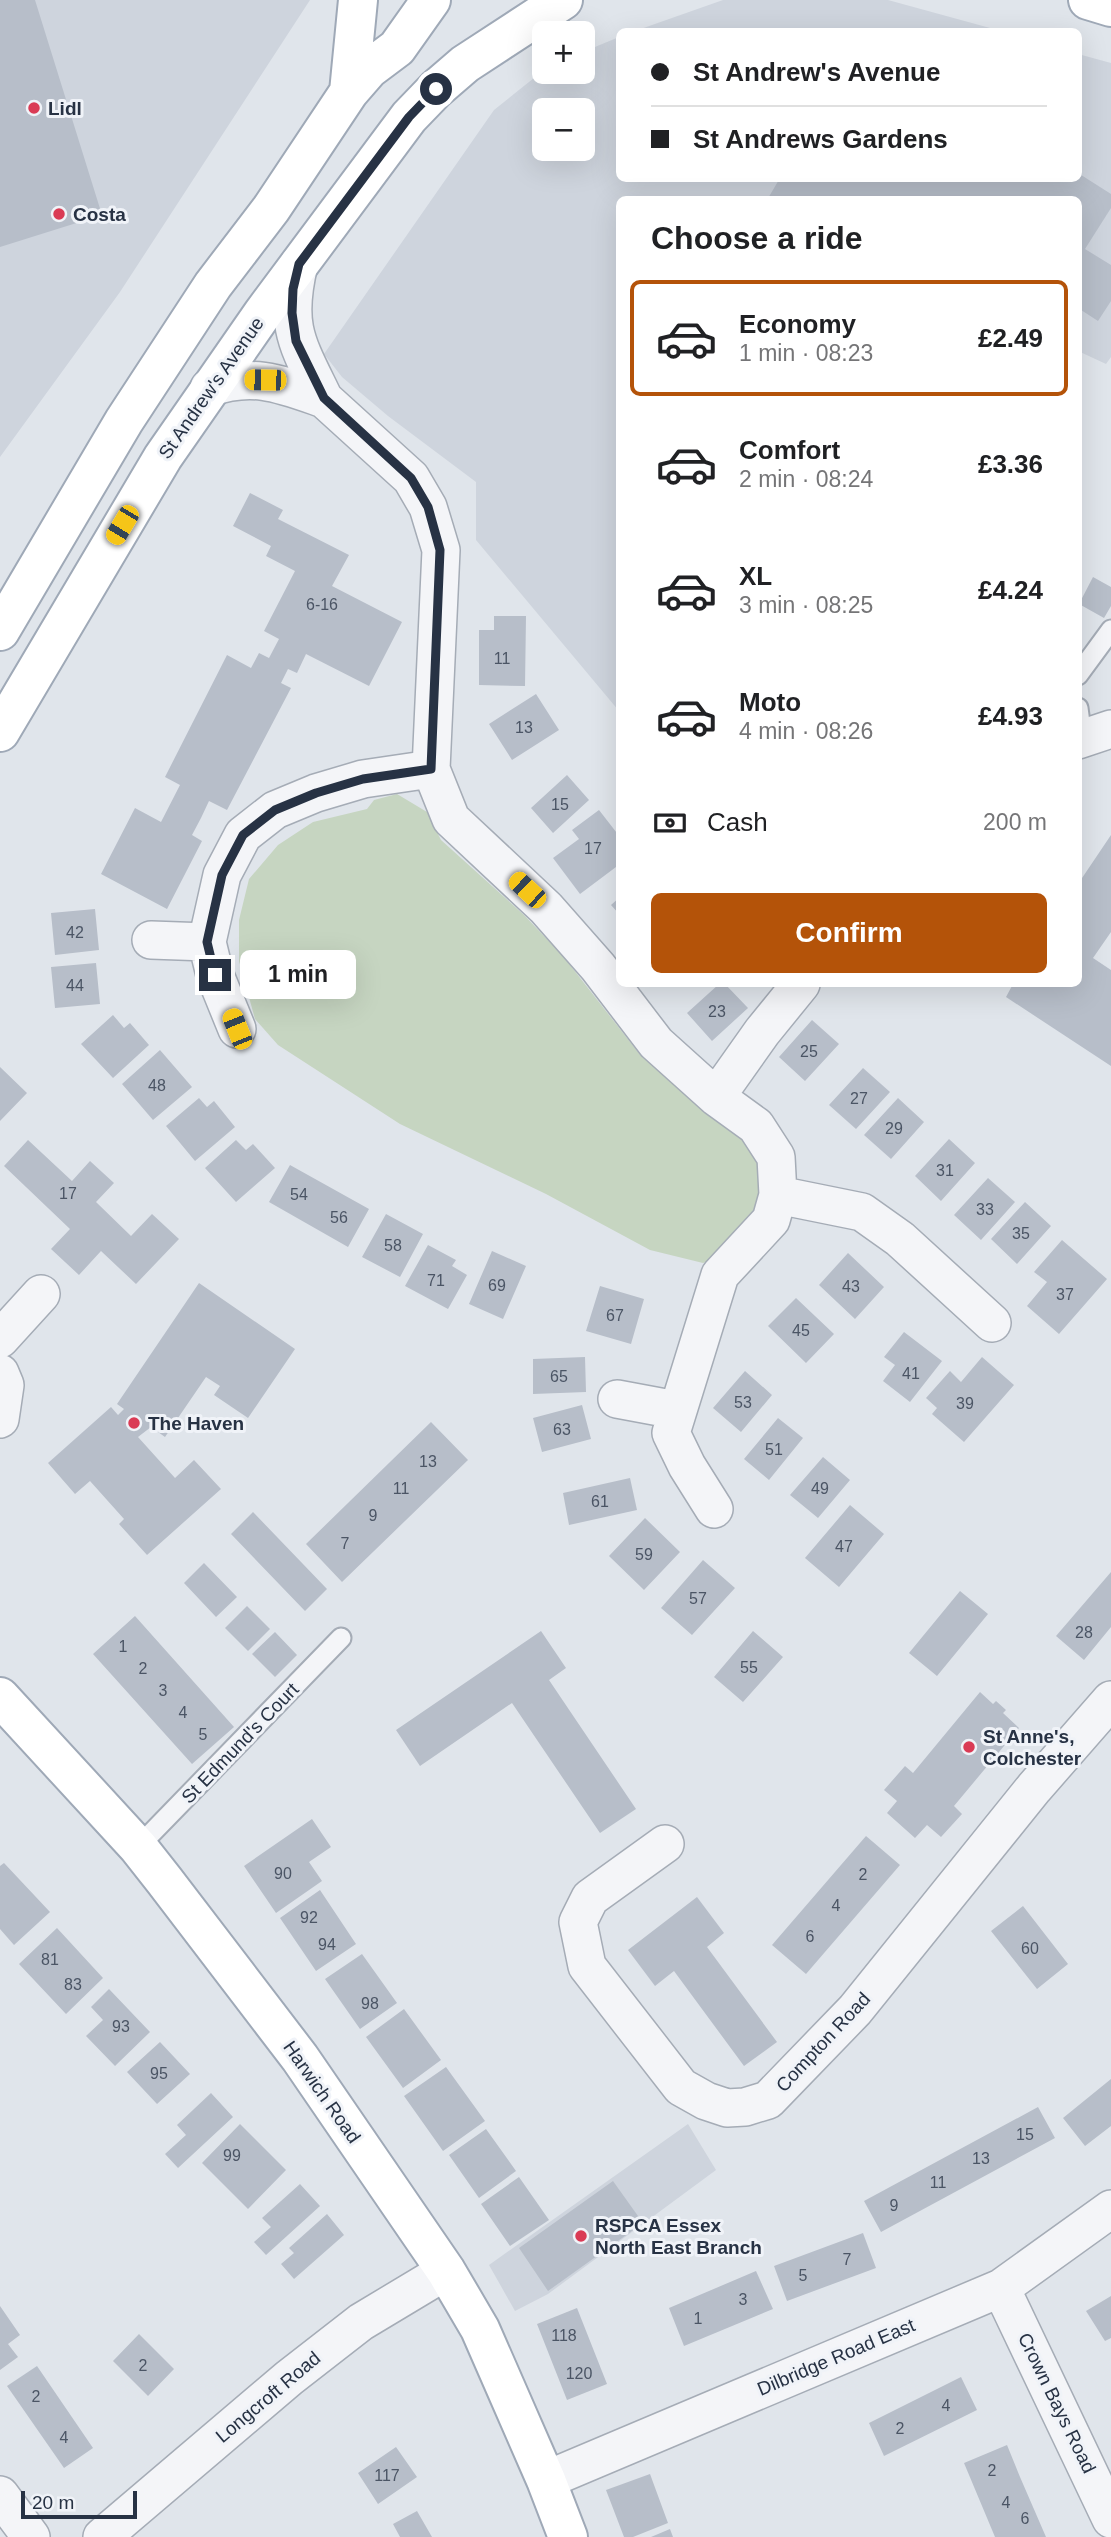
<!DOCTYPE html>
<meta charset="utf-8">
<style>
body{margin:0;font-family:Helvetica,sans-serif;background:#f6f6f6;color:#202124;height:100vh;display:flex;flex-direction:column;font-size:26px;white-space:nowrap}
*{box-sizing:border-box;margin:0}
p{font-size:23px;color:#757577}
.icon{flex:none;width:38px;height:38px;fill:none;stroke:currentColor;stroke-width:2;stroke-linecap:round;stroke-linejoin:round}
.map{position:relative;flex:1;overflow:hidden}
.drawer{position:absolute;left:616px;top:196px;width:466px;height:791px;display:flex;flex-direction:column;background:#fff;border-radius:10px;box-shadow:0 7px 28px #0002}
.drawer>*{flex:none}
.banner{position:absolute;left:616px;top:28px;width:466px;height:154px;border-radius:10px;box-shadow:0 7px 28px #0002;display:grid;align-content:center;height:154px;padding:0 35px;background:#fff}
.tools{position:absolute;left:532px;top:21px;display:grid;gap:14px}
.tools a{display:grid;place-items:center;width:63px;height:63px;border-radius:10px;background:#fff;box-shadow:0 7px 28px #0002;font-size:35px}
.scale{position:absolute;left:21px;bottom:18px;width:116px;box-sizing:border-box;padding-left:7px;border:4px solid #273244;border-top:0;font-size:19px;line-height:24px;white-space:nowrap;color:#273244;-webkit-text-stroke:5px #f0f3f8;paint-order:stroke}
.end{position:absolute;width:32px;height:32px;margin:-16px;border:9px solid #273244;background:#fff;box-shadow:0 0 0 4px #fff}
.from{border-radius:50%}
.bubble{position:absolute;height:49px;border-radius:10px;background:#fff;box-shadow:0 7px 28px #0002;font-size:23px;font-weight:600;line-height:49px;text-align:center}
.car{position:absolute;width:21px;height:42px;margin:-21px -10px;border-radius:9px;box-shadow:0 0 5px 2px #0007;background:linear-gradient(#f5c518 24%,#345 0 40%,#f5c518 0 76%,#345 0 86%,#f5c518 0)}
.banner b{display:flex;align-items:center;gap:24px;height:66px;font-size:26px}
.banner b+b{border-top:2px solid #e0e0e0}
.banner i{width:18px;height:18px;background:#202124}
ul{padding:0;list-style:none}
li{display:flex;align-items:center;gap:21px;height:116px;margin:0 14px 10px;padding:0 21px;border:4px solid transparent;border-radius:10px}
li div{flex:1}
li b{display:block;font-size:26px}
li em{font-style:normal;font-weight:600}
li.current{border-color:#b45309}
li>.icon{width:63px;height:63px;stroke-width:1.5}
h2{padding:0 35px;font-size:32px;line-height:84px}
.pay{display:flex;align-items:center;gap:18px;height:77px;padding:0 35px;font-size:26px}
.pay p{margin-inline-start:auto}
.cta{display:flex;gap:14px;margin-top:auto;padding:14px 35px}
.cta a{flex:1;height:80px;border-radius:10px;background:#b45309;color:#fff;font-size:28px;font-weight:600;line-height:80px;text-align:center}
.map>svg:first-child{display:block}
</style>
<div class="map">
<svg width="1111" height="2537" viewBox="0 0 1111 2537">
<rect width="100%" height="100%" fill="#e0e5eb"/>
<!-- built -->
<path fill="#ced4dd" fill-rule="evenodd" d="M0 0H310L120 292 0 457Z
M723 0H888L1001 31H635Z
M619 37 620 178H1078V54L1111 63V357L1106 364 1078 351V200H620L619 711 476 540V482L388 416 342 377 324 354 494 110 544 70V72H583V52ZM544 110H583V149H544Z
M688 2124 716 2170 548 2294 515 2311 489 2265Z"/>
<!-- green -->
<path fill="#c6d5c1" d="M397 794 427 812 441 840 524 915 563 956 641 1056 743 1139 756 1154 763 1173 758 1212 712 1260 703 1263 650 1250 546 1194 400 1124 278 1045 255 1019 239 961V920L249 879 278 845 313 822 367 809 374 800Z"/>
<!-- building -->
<path fill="#b7bec9" d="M0 0H35L102 215 0 247Z
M1078 173 1111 194V208L1085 249 1111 265V301L1098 321 1078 308V200H767L780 178H1078Z
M250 493 283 510 278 519 349 555 332 586 402 622 369 686 306 654 297 673 288 669 281 683 291 688 227 810 209 801 201 818 192 835 202 841 167 909 101 874 135 808 161 822 180 785 165 777 227 655 251 668 259 653 269 658 279 639 264 631 295 571 266 556 271 546 233 526Z
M1093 577 1111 587V606L1104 618 1079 604Z
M494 616H526L525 686 479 685V630H494Z
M536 694 559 730 512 760 489 724Z
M567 775 589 800 553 833 531 808Z
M599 810 620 837V864L580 894 553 858 579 839 572 830Z
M1111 835V932L1093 958 1111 970V1066L1006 997 1013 984H1078V884Z
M620 897V915L611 905Z
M95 909 99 950 55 955 51 913Z
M96 963 100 1004 55 1008 51 967Z
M719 984H725L748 1008 712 1041 687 1013Z
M113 1015 124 1028 130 1023 149 1045 113 1078 81 1044Z
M812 1020 839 1044 805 1081 779 1057Z
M160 1050 192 1087 153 1120 122 1084Z
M0 1067 27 1093 0 1121Z
M863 1068 890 1092 856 1129 829 1105Z
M199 1098 207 1107 214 1101 235 1127 195 1161 166 1126Z
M898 1098 924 1122 891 1159 864 1135Z
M949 1139 975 1163 941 1201 915 1176Z
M28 1140 72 1181 90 1161 114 1183 96 1202 131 1236 152 1214 179 1239 136 1284 101 1251 79 1275 51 1249 70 1229 4 1166Z
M236 1140 246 1150 253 1144 275 1168 236 1202 205 1168Z
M290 1165 369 1209 348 1247 269 1202Z
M988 1178 1015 1202 981 1240 954 1215Z
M1025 1202 1051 1226 1017 1264 991 1239Z
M386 1214 423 1234 400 1277 362 1257Z
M1062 1240 1107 1279 1059 1334 1027 1306 1047 1282 1034 1272Z
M428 1245 456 1260 452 1266 467 1275 448 1309 405 1286Z
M492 1251 526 1266 503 1319 469 1304Z
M848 1253 884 1287 855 1319 819 1285Z
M199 1283 295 1349 248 1418 214 1395 220 1386 206 1377 165 1437 151 1427 138 1437 175 1478 194 1460 221 1489 147 1555 119 1524 124 1519 90 1481 75 1494 48 1463 111 1407 118 1415 124 1409 117 1404Z
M600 1286 644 1299 631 1344 586 1331Z
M796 1298 834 1334 806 1363 768 1326Z
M904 1332 942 1361 910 1402 883 1381 895 1365 884 1357Z
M585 1357 586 1392 533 1394V1359Z
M982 1357 1014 1385 964 1442 932 1414 937 1408 926 1398 950 1371 961 1382Z
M745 1371 772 1395 741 1432 713 1408Z
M582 1405 591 1439 542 1452 533 1418Z
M778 1418 803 1438 769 1480 744 1459Z
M431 1422 468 1460 342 1582 306 1544Z
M823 1457 850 1480 818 1518 790 1495Z
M630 1478 637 1510 569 1525 563 1493Z
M850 1505 884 1534 839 1587 805 1558Z
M253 1512 327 1589 305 1611 231 1534Z
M645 1518 680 1552 644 1590 609 1556Z
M703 1560 735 1588 692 1635 661 1608Z
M204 1563 237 1597 216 1617 184 1583Z
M1111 1572V1627L1084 1660 1056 1636Z
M960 1591 988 1614 937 1676 909 1653Z
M247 1606 270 1629 248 1651 225 1628Z
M135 1616 234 1727 192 1764 93 1654Z
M541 1631 566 1668 549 1680 636 1809 600 1833 512 1703 420 1766 396 1730Z
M753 1631 783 1657 743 1702 714 1677Z
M275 1632 297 1655 275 1677 252 1654Z
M980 1692 993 1704 996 1701 1006 1710 1003 1713 1019 1728 954 1806 962 1814 941 1837 927 1825 915 1838 887 1813 897 1801 884 1790 905 1766 913 1773Z
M312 1819 331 1847 309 1862 322 1881 276 1913 244 1866Z
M866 1836 900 1865 806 1974 772 1945Z
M4 1863 50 1912 14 1945 0 1929V1866Z
M320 1890 356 1944 316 1971 280 1918Z
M697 1897 724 1933 707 1947 777 2042 744 2066 674 1971 655 1986 628 1950Z
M1023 1906 1068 1964 1037 1989 991 1931Z
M57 1928 103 1978 66 2014 19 1964Z
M362 1954 397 2003 360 2029 325 1979Z
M109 1989 150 2032 115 2066 86 2036 103 2020 91 2007Z
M404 2009 441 2060 403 2088 366 2037Z
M160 2042 190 2074 157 2104 127 2072Z
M446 2067 485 2121 443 2151 404 2096Z
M1111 2079V2126L1085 2146 1063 2118Z
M211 2093 233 2117 178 2168 165 2154 186 2135 177 2125Z
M1038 2107 1055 2138 881 2232 864 2201Z
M240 2124 286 2170 248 2209 202 2163Z
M486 2129 516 2171 479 2198 449 2155Z
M519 2177 549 2220 510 2246 481 2204Z
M613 2181 643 2223 548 2291 519 2248Z
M300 2184 320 2206 266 2255 254 2242 271 2227 262 2218Z
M327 2214 344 2235 294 2279 281 2264 294 2253 289 2248Z
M863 2233 876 2268 787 2301 774 2266Z
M756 2271 773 2309 684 2346 669 2308Z
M1111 2296V2338L1105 2341 1086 2311Z
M0 2306 20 2335 8 2344 18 2357 0 2370Z
M577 2308 607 2384 567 2400 537 2324Z
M139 2334 174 2369 148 2396 113 2361Z
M37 2366 93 2448 64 2468 7 2386Z
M961 2377 977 2410 884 2456 869 2423Z
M1007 2445 1020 2477 1046 2537H995L964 2463Z
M396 2447 417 2477 378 2504 358 2473Z
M650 2474 668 2523 633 2537H624L606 2490Z
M417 2511 432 2537H400L393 2524Z
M670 2529 673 2537H651Z"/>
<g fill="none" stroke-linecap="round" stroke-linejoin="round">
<!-- service casing -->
<g stroke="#a5acb6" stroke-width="23">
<path id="service" d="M1078 675 1111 630
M1078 708 1082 738
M138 1847 341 1638"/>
</g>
<!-- minor casing -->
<g stroke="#a5acb6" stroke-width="40">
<path id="minor" d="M209 388C253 372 281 384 324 399 297 343 284 327 299 264
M324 399 411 478 428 507 441 550 431 769 451 819 546 908 598 967 656 1043 716 1097 756 1126 776 1157 778 1195 771 1220 720 1275 671 1433 687 1466 714 1509
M1078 740 1111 729
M151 940 207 942
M237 1029 215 975 207 942 222 875 243 835 275 810 316 793 363 779 431 769
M716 1097 762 1032 801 984
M778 1195 862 1212 900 1239 992 1323
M0 1339 41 1294
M0 1373 5 1385 0 1419
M617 1399 676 1410
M665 1844 590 1898 578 1922 587 1966 681 2087 706 2101 727 2108 745 2107 768 2100 855 2010 1034 1788 1111 1700
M1001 2288 1111 2519
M546 2480 1001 2288 1111 2209
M0 2495 31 2537
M102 2537 289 2378 361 2322 446 2271"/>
</g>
<!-- primary casing -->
<g stroke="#9fa9b7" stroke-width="42">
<path id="primary" d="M1088 0 1111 7
M349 92 358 0
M0 631 124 421 213 285 271 209 349 92 369 69 397 48 431 0
M0 732 163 457 263 313 409 117 436 89 465 64 563 0
M0 1697 138 1847 164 1880 300 2058 446 2271 480 2329 546 2480 568 2537"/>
</g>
<!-- service -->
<use href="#service" stroke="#f4f5f8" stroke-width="19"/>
<!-- minor -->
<use href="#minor" stroke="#f4f5f8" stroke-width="37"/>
<!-- primary -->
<use href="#primary" stroke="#fff" stroke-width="38"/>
</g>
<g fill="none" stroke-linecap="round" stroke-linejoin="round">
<!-- route -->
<path stroke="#273244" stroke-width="9" d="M215 975 207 942 222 875 243 835 275 810 316 793 363 779 431 769 440 550 428 507 411 478 324 398 296 341 292 313 293 289 299 264 409 117 436 89"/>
</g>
<!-- markers -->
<g fill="#da3b55" stroke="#f0f3f8" stroke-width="2.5">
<circle cx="34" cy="108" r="7"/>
<circle cx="59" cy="214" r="7"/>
<circle cx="134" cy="1423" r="7"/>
<circle cx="969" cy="1747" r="7"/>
<circle cx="581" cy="2236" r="7"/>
</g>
<g text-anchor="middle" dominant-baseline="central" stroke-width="6" stroke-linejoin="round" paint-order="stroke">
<!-- number labels -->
<g font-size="16" fill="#4b5565">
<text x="322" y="604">6-16</text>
<text x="502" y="658">11</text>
<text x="524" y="727">13</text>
<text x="560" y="804">15</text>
<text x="593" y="848">17</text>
<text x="75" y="932">42</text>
<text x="75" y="985">44</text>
<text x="717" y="1011">23</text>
<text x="809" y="1051">25</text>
<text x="157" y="1085">48</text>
<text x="859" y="1098">27</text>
<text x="894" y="1128">29</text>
<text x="945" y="1170">31</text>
<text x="68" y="1193">17</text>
<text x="299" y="1194">54</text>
<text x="985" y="1209">33</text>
<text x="339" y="1217">56</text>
<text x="1021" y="1233">35</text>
<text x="393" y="1245">58</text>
<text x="436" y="1280">71</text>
<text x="497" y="1285">69</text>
<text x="851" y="1286">43</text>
<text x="1065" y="1294">37</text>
<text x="615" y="1315">67</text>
<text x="801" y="1330">45</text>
<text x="911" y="1373">41</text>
<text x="559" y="1376">65</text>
<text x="743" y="1402">53</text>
<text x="965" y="1403">39</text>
<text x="562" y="1429">63</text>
<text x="774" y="1449">51</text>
<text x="428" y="1461">13</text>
<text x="401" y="1488">11</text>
<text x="820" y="1488">49</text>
<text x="600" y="1501">61</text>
<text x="373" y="1515">9</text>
<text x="345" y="1543">7</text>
<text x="844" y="1546">47</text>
<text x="644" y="1554">59</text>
<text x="698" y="1598">57</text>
<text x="1084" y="1632">28</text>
<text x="123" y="1646">1</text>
<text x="749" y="1667">55</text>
<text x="143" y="1668">2</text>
<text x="163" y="1690">3</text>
<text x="183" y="1712">4</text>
<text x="203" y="1734">5</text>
<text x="283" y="1873">90</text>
<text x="863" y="1874">2</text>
<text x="836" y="1905">4</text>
<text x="309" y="1917">92</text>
<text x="810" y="1936">6</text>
<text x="327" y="1944">94</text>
<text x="1030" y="1948">60</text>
<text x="50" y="1959">81</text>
<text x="73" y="1984">83</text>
<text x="370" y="2003">98</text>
<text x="121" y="2026">93</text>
<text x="159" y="2073">95</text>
<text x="1025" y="2134">15</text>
<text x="232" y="2155">99</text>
<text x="981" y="2158">13</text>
<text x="938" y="2182">11</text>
<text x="894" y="2205">9</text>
<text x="847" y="2259">7</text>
<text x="803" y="2275">5</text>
<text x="743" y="2299">3</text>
<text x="698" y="2318">1</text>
<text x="564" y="2335">118</text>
<text x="143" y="2365">2</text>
<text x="579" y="2373">120</text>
<text x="36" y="2396">2</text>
<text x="946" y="2405">4</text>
<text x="900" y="2428">2</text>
<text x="64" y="2437">4</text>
<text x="992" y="2470">2</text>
<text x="387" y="2475">117</text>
<text x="1006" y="2502">4</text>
<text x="1025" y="2518">6</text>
</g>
<!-- poi labels -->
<g font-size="19" font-weight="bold" fill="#273244" stroke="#f0f3f8" text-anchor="start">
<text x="48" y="108">Lidl</text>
<text x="73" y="214">Costa</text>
<text x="148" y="1423">The Haven</text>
<text x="983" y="1736">St Anne's,<tspan x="983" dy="22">Colchester</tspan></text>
<text x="595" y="2225">RSPCA Essex<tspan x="595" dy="22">North East Branch</tspan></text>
</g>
<!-- street labels -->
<g font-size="19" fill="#273244" stroke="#f0f3f8">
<text transform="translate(211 388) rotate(-55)">St Andrew's Avenue</text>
<text transform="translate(240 1743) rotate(-46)">St Edmund's Court</text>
<text transform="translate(823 2042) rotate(-47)">Compton Road</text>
<text transform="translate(322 2092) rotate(55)">Harwich Road</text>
<text transform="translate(836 2357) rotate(-23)">Dilbridge Road East</text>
<text transform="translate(268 2397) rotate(-40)">Longcroft Road</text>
<text transform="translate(1057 2403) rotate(64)">Crown Bays Road</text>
</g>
</g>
</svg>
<div class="tools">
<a>+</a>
<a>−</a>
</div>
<div class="scale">20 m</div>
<i class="end from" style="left:436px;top:89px"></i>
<i class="end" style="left:215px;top:975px"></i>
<div class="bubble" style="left:240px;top:950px;width:116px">1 min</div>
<i class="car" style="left:265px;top:380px;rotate:271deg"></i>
<i class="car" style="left:122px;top:525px;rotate:211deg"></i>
<i class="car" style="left:527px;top:890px;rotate:313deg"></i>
<i class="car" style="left:237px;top:1029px;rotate:338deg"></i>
<div class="banner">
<b><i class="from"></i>St Andrew's Avenue</b>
<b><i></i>St Andrews Gardens</b>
</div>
<section class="drawer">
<h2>Choose a ride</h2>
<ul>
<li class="current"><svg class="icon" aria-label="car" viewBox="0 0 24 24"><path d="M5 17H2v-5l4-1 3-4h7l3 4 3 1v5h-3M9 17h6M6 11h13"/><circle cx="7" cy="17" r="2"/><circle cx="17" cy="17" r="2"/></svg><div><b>Economy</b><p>1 min · 08:23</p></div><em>£2.49</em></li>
<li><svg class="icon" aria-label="car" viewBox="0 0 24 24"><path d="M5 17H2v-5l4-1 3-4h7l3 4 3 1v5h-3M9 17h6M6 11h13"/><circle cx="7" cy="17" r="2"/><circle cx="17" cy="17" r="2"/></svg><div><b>Comfort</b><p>2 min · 08:24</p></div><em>£3.36</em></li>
<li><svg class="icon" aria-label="car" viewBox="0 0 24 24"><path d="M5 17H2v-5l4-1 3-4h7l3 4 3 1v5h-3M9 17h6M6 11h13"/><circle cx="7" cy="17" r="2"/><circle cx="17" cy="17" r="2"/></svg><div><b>XL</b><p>3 min · 08:25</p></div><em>£4.24</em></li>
<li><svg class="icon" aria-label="car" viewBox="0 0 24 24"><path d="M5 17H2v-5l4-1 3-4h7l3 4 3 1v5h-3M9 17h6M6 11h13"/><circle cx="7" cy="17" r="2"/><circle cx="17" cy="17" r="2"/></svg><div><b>Moto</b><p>4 min · 08:26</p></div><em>£4.93</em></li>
</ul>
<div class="pay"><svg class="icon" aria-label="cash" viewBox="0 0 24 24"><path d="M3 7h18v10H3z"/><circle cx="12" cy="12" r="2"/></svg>Cash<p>200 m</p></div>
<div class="cta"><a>Confirm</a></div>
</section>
</div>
